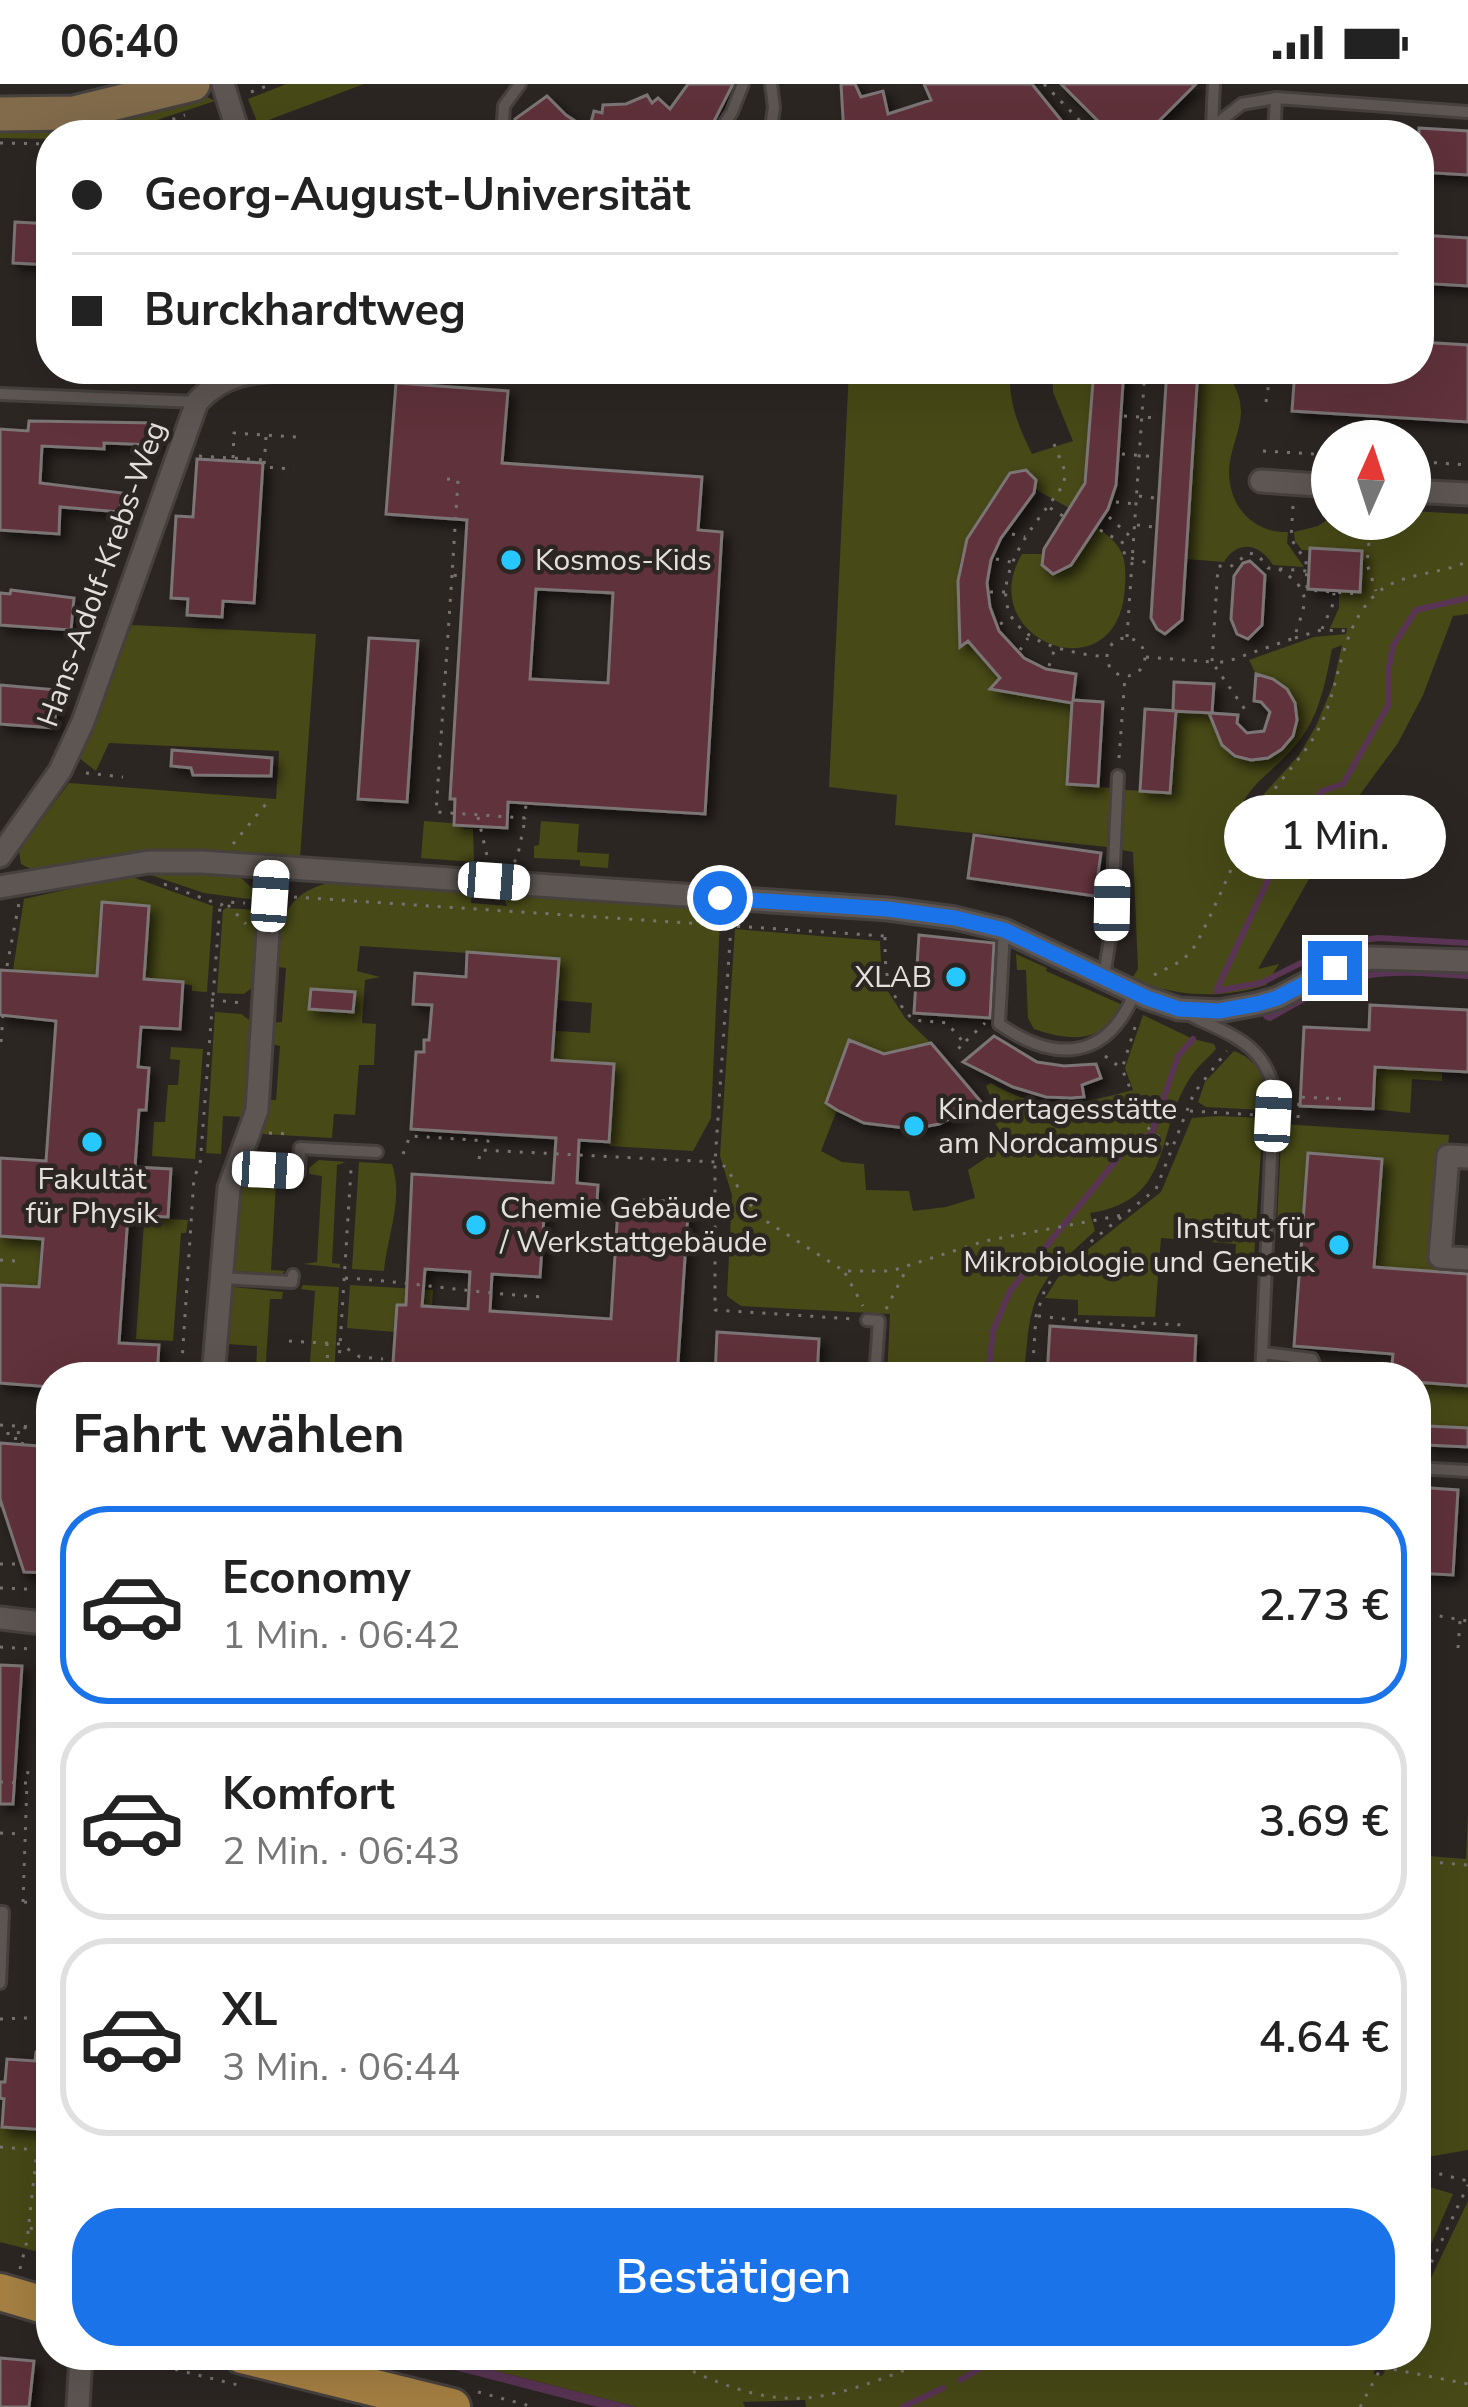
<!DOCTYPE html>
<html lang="de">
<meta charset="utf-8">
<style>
body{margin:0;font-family:"Nunito Sans",sans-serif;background:#f2f2f2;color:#222;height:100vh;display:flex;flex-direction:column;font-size:45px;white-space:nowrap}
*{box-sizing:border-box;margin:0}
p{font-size:39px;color:#767676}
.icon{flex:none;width:66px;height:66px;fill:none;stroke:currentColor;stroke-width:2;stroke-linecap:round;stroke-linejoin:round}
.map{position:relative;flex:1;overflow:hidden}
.side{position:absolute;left:36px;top:1278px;width:1395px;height:1008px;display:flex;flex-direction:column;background:#fff;border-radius:48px;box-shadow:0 12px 48px #0002}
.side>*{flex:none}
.hud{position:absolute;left:36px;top:36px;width:1398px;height:264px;border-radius:48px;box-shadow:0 12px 48px #0002;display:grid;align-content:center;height:264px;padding:0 36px;background:#fff}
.needle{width:78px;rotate:3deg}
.tools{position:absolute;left:1311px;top:336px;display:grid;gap:24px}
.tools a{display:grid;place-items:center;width:120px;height:120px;border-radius:50%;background:#fff;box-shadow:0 12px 48px #0002;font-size:60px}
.end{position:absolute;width:54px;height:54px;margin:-27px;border:15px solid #1a73e8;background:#fff;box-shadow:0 0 0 6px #fff}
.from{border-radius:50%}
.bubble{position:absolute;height:84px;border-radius:42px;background:#fff;box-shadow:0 12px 48px #0002;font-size:39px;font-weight:600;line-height:84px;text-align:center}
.car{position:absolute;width:36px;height:72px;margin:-36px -18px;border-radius:15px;box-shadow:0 0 9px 3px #0007;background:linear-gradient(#fff 24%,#345 0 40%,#fff 0 76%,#345 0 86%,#fff 0)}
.hud b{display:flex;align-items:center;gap:42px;height:114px;font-size:45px}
.hud b+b{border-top:3px solid #e0e0e0}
.hud i{width:30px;height:30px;background:#222}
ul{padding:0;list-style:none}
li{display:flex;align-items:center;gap:36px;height:198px;margin:0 24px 18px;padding:0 12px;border:6px solid #e0e0e0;border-radius:48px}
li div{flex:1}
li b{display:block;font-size:45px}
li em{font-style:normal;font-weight:600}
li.on{border-color:#1a73e8}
li>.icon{width:108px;height:108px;stroke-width:1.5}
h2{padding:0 36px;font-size:54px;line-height:144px}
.primary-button{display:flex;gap:24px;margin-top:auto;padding:24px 36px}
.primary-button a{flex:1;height:138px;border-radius:48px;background:#1a73e8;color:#fff;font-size:48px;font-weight:600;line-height:138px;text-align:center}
.status{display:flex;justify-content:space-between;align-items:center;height:84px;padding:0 60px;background:#fff;direction:ltr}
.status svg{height:33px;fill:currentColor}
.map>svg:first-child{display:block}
</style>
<div class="status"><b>06:40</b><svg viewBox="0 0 49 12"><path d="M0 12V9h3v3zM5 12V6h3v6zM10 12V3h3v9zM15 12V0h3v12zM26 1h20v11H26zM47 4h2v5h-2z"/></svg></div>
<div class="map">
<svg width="1468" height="2323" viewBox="0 0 1468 2323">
<defs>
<filter id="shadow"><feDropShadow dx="6" dy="6" stdDeviation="6" flood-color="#0009"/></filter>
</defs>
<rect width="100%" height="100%" fill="#2c2623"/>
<!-- green -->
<path fill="#474917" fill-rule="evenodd" d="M286 0H364L258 40 248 15Z
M203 11 215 17 117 49 51 51V55L0 54V45C77 47 131 38 203 11Z
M849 285H1010C1008 317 1018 342 1032 370L1073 357 1053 308 1052 285H1094C1090 331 1096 385 1071 425L1033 404 1036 396 1030 387 1010 389C988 422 961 453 958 493 956 516 961 539 960 562L970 556 1000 594 991 605 1072 619 1067 700 1111 704 1107 763 895 741 897 711 829 703Z
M1198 285H1224C1234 299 1241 311 1241 329 1240 346 1233 360 1230 377 1224 415 1248 449 1288 448L1287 459 1304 483 1273 481C1260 460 1238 455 1224 478L1186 475Z
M1410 427 1468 430V530L1453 532 1423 611 1398 659 1347 728 1258 885 1279 880 1266 901C1219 916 1178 912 1131 896L1138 885 1133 768 1122 766 1125 706 1170 708 1176 627 1211 629C1222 708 1317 673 1294 617 1287 601 1273 593 1256 590L1249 576 1314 553 1346 550 1347 544H1330L1339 524V507H1360L1362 468 1302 466 1295 457 1294 448 1318 442 1332 433 1364 435 1365 442 1372 441 1374 435H1410ZM1342 561 1333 601 1316 642 1299 671 1264 710 1237 760 1231 749C1245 694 1272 694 1302 653 1320 628 1326 596 1332 565Z
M1096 442C1122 462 1127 470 1125 502 1120 614 971 557 1022 470H1045L1042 481 1048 489 1068 485Z
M132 541 316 550 300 774C231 768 163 766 93 774 72 777 39 793 21 780L19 767 24 759 69 699 276 715 279 667 109 659 96 687 79 674Z
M424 737 463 740V745H473L474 778 421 774Z
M541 737 579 740 577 768 609 770 608 784 580 782V776L534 774V762L539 761Z
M136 786 239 792 252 804 256 816 204 809Z
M119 794H135L213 822 207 908 192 907V901L132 895 148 821 102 819 98 881 107 893 13 886 24 815Z
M341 797 472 806 471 819 507 822 502 808 713 821 720 835 711 1034 693 1067 609 1062 613 980 505 973 508 944 590 949 592 919 556 916 558 875 360 862 357 887 380 893 365 896 362 939 376 940 374 981H359L355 1031 334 1030 332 1054 263 1050 265 1016H276L280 962 272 960V939L282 938 286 884 274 882C277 836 288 803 341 797Z
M226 824 257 826 254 902 244 910 217 909 223 826Z
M735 845 880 857 882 898 905 934 931 959 884 970 849 956 826 1018 837 1026 821 1067 842 1078 864 1080 866 1106 909 1107 913 1127 946 1123 975 1114 968 1086 1008 1059 982 1019 992 1016 986 1002 991 999C1039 1029 1082 1020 1133 1006L1125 984 1143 931 1193 955 1214 960 1216 965C1208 974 1197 983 1190 994 1154 1049 1175 1116 1090 1129L1095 1147C1071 1169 1042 1191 1033 1224 1026 1246 1028 1271 1022 1293H887L890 1230 741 1222 727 1212 732 1111 720 1072Z
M1016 870 1047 884 1046 887 1125 922C1103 959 1072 958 1034 945L1028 934 1026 886H1017Z
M215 928 241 930 252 938 246 1033 223 1032 221 1070 206 1069Z
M171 963 203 965 195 1075 152 1072 154 1038H165L168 1001H178L180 976 170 975Z
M1234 967C1260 976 1269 1000 1263 1026L1206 1023 1198 1018 1205 998Z
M1375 983 1442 987V997L1412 995 1410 1029 1373 1025Z
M1219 1032 1263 1034 1254 1174 1249 1179 1235 1178 1236 1160 1161 1154 1155 1233 1078 1231V1216L1045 1214 1064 1184 1161 1108 1192 1034Z
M1282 1040 1449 1051 1439 1188 1374 1183 1382 1074 1309 1069 1303 1139 1277 1137Z
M319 1076 346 1078 337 1081 332 1179 340 1180V1184L303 1180 317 1178 322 1092 309 1090V1084Z
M359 1078 392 1080C404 1116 387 1151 384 1187L352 1185Z
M241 1093 288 1095 290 1099H276L271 1186 285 1187 282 1190 235 1187 232 1184 237 1096Z
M136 1133 188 1136 186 1149H181L173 1257 136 1255 144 1138 136 1137Z
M0 1153 41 1155 35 1243 9 1234 11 1201 0 1200Z
M303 1201 339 1203 334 1293H309L315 1207 301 1205Z
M350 1201 433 1206 432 1223 395 1248 347 1244Z
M234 1203 283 1208 282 1215H270L265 1293H256L257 1262 227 1260 230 1206Z
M1416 1298 1468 1302V1363L1416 1360Z
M1468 1730V2066L1416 2075V1771L1466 1775Z
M49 2032H51V2171L0 2158V2043L47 2046Z
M1416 2099 1453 2110 1416 2195Z
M1468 2117V2323H806L805 2316 743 2318 745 2323H637L433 2271H1382L1373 2290 1382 2292 1394 2271H1416V2225Z"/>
<!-- water -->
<path fill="#593454" d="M396 2271H433L637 2323H598Z"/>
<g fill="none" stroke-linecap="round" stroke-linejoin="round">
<!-- stream -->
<path stroke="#593454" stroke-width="6" d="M1216 907 1279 773 1322 707 1343 700 1389 620 1388 588 1393 562 1416 526 1468 514
M1216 907 1261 899 1335 862 1355 857 1378 854 1468 859
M1266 932 1270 934C1354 885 1373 885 1468 892
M988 1293 993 1247 1010 1207 1122 1069 1152 1049 1178 972 1193 955
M960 2296 1004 2271
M903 2323 943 2304"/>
</g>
<!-- building -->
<path fill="#61303b" stroke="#7c7475" stroke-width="3" fill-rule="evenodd" filter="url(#shadow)" d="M688 0H733L707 51H518L513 45 515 35 547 12 566 31 589 46 594 27 602 29 603 21 626 20 647 11 652 19 658 14 670 25Z
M841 0H855L861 13 883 7 888 30 931 16 924 0H1032L1073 51H844Z
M1061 0H1196L1145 51H1112Z
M1419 44 1468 47V91L1419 88Z
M15 138 51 140V181L13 179Z
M1419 151 1468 154V202L1419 199Z
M1419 258 1468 261V338L1292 327 1295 285H1419Z
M1094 285H1124L1116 401 1108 425 1071 481 1053 490 1042 481 1044 465 1085 399Z
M1167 285H1198L1182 536 1165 550 1157 545 1151 534Z
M396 299 508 307 502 379 702 393 698 446 722 448 705 730 508 718 507 744 454 741 455 715H450L467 436 386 430ZM536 505 613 509 608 599 530 595Z
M29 337 157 339 156 361 104 359V365L42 362 40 399 122 409 120 428 60 423 59 450 0 446V345L28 347Z
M197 375 263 379 254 519 223 517 222 533 187 531 188 515 171 514 176 432 193 433Z
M1026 386 1036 396 1034 409 1001 454 991 476 987 499 990 523 999 547 1024 574 1046 585 1076 590 1073 616 1103 618 1098 702 1067 700 1072 619 990 605 1000 594 968 557 960 563 958 497 967 455 1010 389Z
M1310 464 1362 467 1360 508 1308 505Z
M1250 477 1265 491 1262 541 1248 555 1237 550 1231 535 1234 492 1243 479Z
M11 506 74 514 71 546 0 541V509L10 510Z
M369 554 418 557 407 718 358 715Z
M1256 590 1273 595 1287 605 1295 619 1297 636 1293 652 1282 665 1268 674 1251 676 1235 672 1222 661 1209 629 1238 631 1237 639 1247 649 1264 647 1270 628 1261 618 1254 617Z
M1174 598 1214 600 1212 629 1173 627Z
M0 601 58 606 54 644 0 640Z
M1145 625 1176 627 1170 709 1140 707Z
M172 666 272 674 271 692 193 691 191 684 171 682Z
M974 751 1101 769 1095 812 968 794Z
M102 818 149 822 144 895 183 898 180 945 141 943 138 983 149 984 146 1026H139L135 1083 171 1085 168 1133 128 1131 119 1259 159 1261 157 1293H51V1303L0 1299V1201L39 1203 43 1155 0 1152V1074L46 1077 56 937 0 931V886L97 892Z
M919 851 994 859 990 934 914 929Z
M467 868 559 875 552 976 614 980 609 1058 579 1056 577 1099 598 1101 597 1117 545 1118 540 1193 492 1190 490 1227 611 1235 618 1124 644 1126V1116L670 1117 669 1128 688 1129 677 1293H392L397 1221H406L412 1090 553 1099 556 1054 411 1045 416 968H424V956H429L432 921 413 920 415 889 466 893ZM425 1185 470 1188 468 1225 422 1222Z
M311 905 355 908 353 928 309 925Z
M1370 921 1468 926V988L1375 983 1373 1025 1300 1022 1304 943 1369 946Z
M994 952 1037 978 1064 982 1096 980 1101 994 1082 1001 1084 1013 1071 1014 1046 1013 1013 1003 963 978Z
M849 956 884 970 931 959 982 1019 939 1040 913 1045 864 1039 837 1026 826 1019Z
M1308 1069 1382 1075 1374 1183 1468 1190V1302L1416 1298V1293H1391L1393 1270 1294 1262Z
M1050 1242 1196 1252 1194 1293H1047Z
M717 1248 819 1255 817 1293H715Z
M1427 1342 1468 1344V1363L1426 1361Z
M0 1359 51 1363V1489L24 1488 0 1415Z
M1416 1403 1458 1406 1453 1491 1416 1489Z
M0 1581 22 1582 13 1720H0Z
M36 1968 51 1969 48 2046 2 2043 4 2015 0 2014V1998H5L7 1975 35 1977Z
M0 2274 34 2277 29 2323H0Z"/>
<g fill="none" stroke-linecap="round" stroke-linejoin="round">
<!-- lane casing -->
<g stroke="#46413e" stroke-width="16">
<path id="lane" d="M1212 41 1214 0
M502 51 504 22 520 0
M717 51 732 28 743 0
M770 51 774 23 771 0
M1202 51 1242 20 1276 14
M1274 51 1276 14 1468 28
M0 310 197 318
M1004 846 999 940C1055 979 1107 977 1135 908
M1104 892 1111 848 1118 692
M1192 932C1232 952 1263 959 1274 1006L1261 1293
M236 1084 299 1088 300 1064 377 1068
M223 1194 292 1198 293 1191
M867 1236 879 1237 875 1293
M1263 1269 1312 1275 1319 1293
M1416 1384 1468 1387
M0 1828H3L0 1899"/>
</g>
<!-- street casing -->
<g stroke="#46413e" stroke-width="27">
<path id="street" d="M223 0 239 51
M1261 397 1332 402
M1410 407 1468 410
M0 772 60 687 83 638 197 318C226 287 256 287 297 285
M0 803 148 778H202L888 825 955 834 1004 846 1147 914 1179 925 1219 927 1257 920 1278 914 1335 884 1370 874 1468 877
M1468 1073 1448 1072 1440 1173 1468 1175
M213 1293 229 1104 257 1026 272 783
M0 1534 51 1540
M78 2323 81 2271"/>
</g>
<!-- secondary casing -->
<g stroke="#46413e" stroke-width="39">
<path id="secondary" d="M0 30 74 29 193 0"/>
</g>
<!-- primary casing -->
<g stroke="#46413e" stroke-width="42">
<path id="primary" d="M0 2208 51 2223
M242 2271 452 2323"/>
</g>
<!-- path -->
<path stroke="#787370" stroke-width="3" stroke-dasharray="3 9" stroke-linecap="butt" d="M1044 0 1094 51
M251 8 272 0
M127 51 185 31
M0 59 51 60
M1266 318 1271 285
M1124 332 1158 334
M266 353 264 383 294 385
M1054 360 1065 387 1064 400C1047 425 1023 451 1012 480 984 551 1055 568 1107 573
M1263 367 1332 371
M1122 370 1157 373
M199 372 265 376
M233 374 234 349 296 353
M1410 377 1468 381
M447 395 458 396 452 491 463 492
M1139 412 1154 414
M1116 418 1135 420
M1293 422 1291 455 1306 477 1307 506 1360 510
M1050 424 1063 432
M1109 433 1133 455
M1371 435 1367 480 1376 507
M1137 441 1153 443
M1100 446 1125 460 1124 472 1148 479
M1012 450 1025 453
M996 475 1011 478
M1279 485C1314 508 1306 517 1294 554L1226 578H1212L1218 482 1230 483 1249 469 1258 471 1268 484 1307 487
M452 491 436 728 525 734 526 719
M990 508H1006
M1000 540 1012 534
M1322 545 1333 520 1334 509
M1127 553 1145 285
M1295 554 1321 546 1351 547
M1107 573a19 19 0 1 1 38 0a19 19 0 1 1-38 0Z
M1020 566 1028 554
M1146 573 1212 578 1246 627
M1049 582 1054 567
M1119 674 1125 593
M86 689 123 693
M478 733 488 776
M233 760 270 715
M514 778 517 775 525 736
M164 800 221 821 225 818 245 819
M294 813 885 852V847
M228 821 246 840
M731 842 715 1078V1226L854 1235
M885 853C885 893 886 906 913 936L947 939 964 959 955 968
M7 882 19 819
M1154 891 1183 876 1195 862C1220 816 1237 765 1264 721 1280 694 1303 674 1318 646 1341 603 1338 548 1374 512 1399 487 1439 492 1468 477
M211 916 244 919
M1135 943 1122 985 1146 1042 1172 1064
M966 957 985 939
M1 958 3 931
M1105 972 1121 984
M1190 1027 1259 1031
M1298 1034 1299 1013 1343 1015
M269 1049 289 1050
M403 1070 410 1052 488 1057V1066
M479 1075 481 1066 715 1078 726 1083 745 1115 766 1137 844 1187H891L985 1157 1128 1130
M0 1176 15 1177
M845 1189 863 1222
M345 1194C413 1198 478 1210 546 1213
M886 1225 906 1186
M1038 1232 1138 1243V1239L1185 1241
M289 1257 340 1260 360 1273 383 1275
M327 1259 328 1293
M181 1293 194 1093 200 1081 220 822
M338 1293 351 1085
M1032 1293 1036 1232 1045 1205 1062 1181 1156 1105 1194 1009 1227 967
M0 1341 51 1344
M22 1361 23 1355 8 1354V1348L25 1349V1342
M0 1422 2 1421
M0 1480H22
M0 1504 51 1506
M1416 1528 1468 1537
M0 1563 48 1566
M1458 1564 1460 1537
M1416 1579H1418
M0 1698 27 1699 28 1686H39
M0 1749 22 1750
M1416 1777 1468 1781
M23 1818 27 1699
M24 1818 51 1820
M0 1935 51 1933
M0 2063 51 2067
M1416 2084 1468 2097
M30 2145 51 2136
M20 2185 27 2157 37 2066
M1416 2211 1468 2101
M117 2271 238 2301
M661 2271C703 2294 756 2318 806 2314 851 2310 901 2287 943 2271
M1382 2283 1468 2300
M478 2308 534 2323
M1360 2323 1388 2271"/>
<!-- lane -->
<use href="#lane" stroke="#5d5653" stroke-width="10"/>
<!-- street -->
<use href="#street" stroke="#5d5653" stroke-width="21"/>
<!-- secondary -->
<use href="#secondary" stroke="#816b4b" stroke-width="33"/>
<!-- primary -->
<use href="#primary" stroke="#a68043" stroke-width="36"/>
</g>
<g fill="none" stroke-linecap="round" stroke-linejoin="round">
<!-- route -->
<path stroke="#1a73e8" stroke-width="15" d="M720 814 887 825 955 834 1004 846 1147 914 1179 925 1219 927 1257 920 1277 914 1335 884"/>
</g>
<!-- markers -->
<g fill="#27c8ff" stroke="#2c2623" stroke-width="4.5">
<circle cx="511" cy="476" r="12"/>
<circle cx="956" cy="893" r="12"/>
<circle cx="914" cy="1042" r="12"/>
<circle cx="92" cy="1058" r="12"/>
<circle cx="476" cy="1141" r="12"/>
<circle cx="1339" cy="1161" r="12"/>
</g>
<g text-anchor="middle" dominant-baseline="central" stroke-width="9" stroke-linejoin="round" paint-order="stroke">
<!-- poi labels -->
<g font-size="30" fill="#e3dfdd" stroke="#2c2623" text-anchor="start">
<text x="535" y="476">Kosmos-Kids</text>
<text x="932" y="893" text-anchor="end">XLAB</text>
<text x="938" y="1025">Kindertagesstätte<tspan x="938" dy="34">am Nordcampus</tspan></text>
<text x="92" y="1095" text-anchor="middle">Fakultät<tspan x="92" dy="34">für Physik</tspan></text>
<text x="500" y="1124">Chemie Gebäude C<tspan x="500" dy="34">/ Werkstattgebäude</tspan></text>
<text x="1315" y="1144" text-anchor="end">Institut für<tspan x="1315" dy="34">Mikrobiologie und Genetik</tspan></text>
</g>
<!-- street labels -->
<g font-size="30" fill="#e3dfdd" stroke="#2c2623">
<text transform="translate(102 490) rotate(-70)">Hans-Adolf-Krebs-Weg</text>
</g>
</g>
</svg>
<div class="tools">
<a><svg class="needle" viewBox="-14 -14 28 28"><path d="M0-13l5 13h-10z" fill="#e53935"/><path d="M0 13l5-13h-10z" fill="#767676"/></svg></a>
</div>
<i class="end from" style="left:720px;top:814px"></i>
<i class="end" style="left:1335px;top:884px"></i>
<div class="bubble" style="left:1224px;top:711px;width:222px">1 Min.</div>
<i class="car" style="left:494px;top:797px;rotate:94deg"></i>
<i class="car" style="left:270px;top:812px;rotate:4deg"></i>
<i class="car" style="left:1112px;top:821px;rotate:1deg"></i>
<i class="car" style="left:1273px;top:1032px;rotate:3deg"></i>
<i class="car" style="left:268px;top:1086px;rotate:93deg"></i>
<div class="hud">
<b><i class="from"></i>Georg-August-Universität</b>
<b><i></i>Burckhardtweg</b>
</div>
<section class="side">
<h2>Fahrt wählen</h2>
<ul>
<li class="on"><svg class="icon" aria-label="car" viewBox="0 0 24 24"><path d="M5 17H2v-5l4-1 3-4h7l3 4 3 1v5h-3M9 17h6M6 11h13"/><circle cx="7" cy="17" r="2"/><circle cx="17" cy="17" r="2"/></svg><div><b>Economy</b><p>1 Min. · 06:42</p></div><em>2.73 €</em></li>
<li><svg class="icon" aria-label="car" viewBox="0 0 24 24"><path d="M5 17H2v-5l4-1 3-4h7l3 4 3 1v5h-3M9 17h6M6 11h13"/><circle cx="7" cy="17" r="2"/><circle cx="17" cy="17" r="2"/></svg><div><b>Komfort</b><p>2 Min. · 06:43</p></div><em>3.69 €</em></li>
<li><svg class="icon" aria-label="car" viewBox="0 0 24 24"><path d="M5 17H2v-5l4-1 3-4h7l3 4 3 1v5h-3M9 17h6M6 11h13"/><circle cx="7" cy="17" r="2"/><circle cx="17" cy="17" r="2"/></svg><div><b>XL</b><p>3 Min. · 06:44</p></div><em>4.64 €</em></li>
</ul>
<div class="primary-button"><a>Bestätigen</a></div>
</section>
</div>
